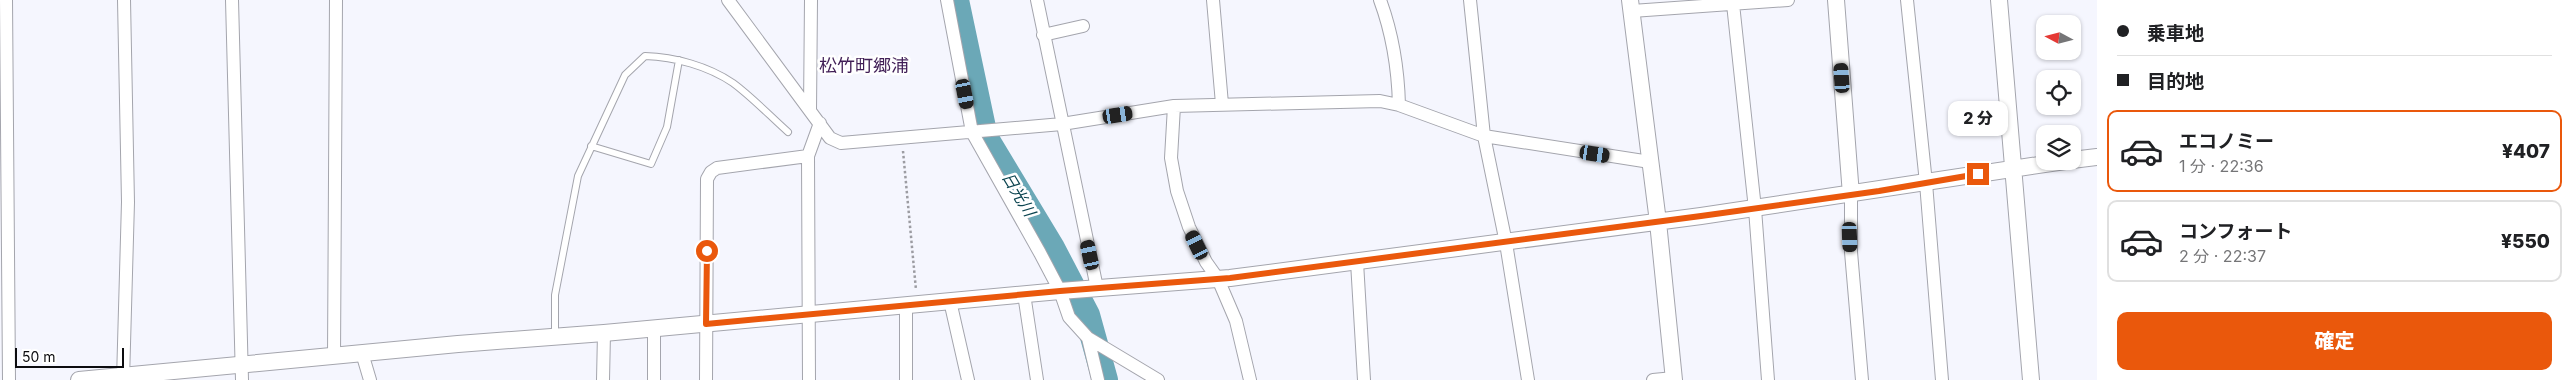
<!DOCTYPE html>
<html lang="ja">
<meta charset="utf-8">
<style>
body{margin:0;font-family:Inter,"Noto Sans JP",sans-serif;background:#f2f2f2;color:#202124;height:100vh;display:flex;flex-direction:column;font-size:19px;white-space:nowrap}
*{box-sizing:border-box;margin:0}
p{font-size:16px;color:#757577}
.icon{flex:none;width:28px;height:28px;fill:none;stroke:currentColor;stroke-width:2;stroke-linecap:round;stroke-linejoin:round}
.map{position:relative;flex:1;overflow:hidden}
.side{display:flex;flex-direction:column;background:#fff;width:475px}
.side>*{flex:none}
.guide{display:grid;align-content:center;height:110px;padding:0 20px;background:#fff}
.needle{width:32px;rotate:277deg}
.tools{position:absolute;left:2036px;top:15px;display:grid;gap:10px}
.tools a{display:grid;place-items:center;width:45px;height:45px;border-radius:10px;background:#fff;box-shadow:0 1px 4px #0004;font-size:25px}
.scale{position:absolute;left:15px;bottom:12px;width:109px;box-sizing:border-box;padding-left:5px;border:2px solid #0c0c0f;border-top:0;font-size:14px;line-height:18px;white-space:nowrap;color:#0c0c0f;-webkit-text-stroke:4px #fff;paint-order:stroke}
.end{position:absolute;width:22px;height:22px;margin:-11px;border:6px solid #ea580c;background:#fff;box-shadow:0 0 0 2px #fff}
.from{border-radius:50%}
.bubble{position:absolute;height:35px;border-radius:10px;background:#fff;box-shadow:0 1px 4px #0004;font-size:16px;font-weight:800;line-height:35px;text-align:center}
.car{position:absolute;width:15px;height:30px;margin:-15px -8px;border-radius:6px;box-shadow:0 0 4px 1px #0007;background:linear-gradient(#222 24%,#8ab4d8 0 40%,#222 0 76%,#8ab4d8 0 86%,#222 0)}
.guide b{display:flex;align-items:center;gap:18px;height:48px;font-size:19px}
.guide b+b{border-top:1px solid #e0e0e0}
.guide i{width:12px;height:12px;background:#202124}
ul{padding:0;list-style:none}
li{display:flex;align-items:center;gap:15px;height:82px;margin:0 10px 8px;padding:0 10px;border:2px solid #e0e0e0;border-radius:10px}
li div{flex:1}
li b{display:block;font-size:19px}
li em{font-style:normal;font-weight:800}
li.on{border-color:#ea580c}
li>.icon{width:45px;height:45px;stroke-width:1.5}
.action{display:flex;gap:10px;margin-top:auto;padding:10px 20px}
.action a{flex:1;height:58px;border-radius:10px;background:#ea580c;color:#fff;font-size:20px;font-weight:800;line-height:58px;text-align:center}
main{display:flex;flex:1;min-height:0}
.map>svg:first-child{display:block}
</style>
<main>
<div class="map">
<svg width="2097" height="380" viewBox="0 0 2097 380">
<rect width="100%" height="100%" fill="#f5f6fe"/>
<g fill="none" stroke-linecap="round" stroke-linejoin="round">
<!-- river -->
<path stroke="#6ba8b7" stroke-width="26" d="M956 0 985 137 1052 248 1087 315 1105 380"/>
<!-- service casing -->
<g stroke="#a4a5ad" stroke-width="8">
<path id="service" d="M591 146 651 164 667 127 679 60
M555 335V295L578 176 625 75 645 56C675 57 708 66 733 83 752 97 770 116 788 132"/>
</g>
<!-- minor casing -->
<g stroke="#a4a5ad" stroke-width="14">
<path id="minor" d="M6 0 9 380
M232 0 242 380
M728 0 830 138 841 143 1062 124 1174 106 1380 101 1399 105 1484 136 1650 162
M947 0 972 132 1040 253 1060 291 1069 317 1088 338 1158 380
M1037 0 1097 288
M1213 0 1222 104
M1380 0C1393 35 1398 67 1399 105
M1470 0 1484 136 1506 243 1528 380
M1907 0 1926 183 1942 380
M1733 4 1755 209 1768 380
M1632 11 1788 0
M1043 35 1083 26
M1174 106 1171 158 1177 191 1189 227 1206 262 1218 279 1236 321 1250 380
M810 110 811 0
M1851 195V252L1862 380
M1357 262 1364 380
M1024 294 1037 380
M950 301 968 380
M906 305V380
M654 328V380
M1088 338 1098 380
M362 353 370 380
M334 357 336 0
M123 380 128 202 124 0
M603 380 604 333
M706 380 707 179 711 172 717 168 808 156
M809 380 808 156 820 123
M1653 380 1674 378"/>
</g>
<!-- tertiary casing -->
<g stroke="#a4a5ad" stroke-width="18">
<path id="tertiary" d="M1630 0 1658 222 1674 380
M1836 0 1851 195
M1999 0 2031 380
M2072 160 2097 157
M79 380 458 344 604 333 1060 291 1230 278 1701 216 2065 161"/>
</g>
<!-- path -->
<path stroke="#9c9ca2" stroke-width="2.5" stroke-dasharray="2.5 2.5" stroke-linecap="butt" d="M903 151 916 290"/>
<!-- service -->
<use href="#service" stroke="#fff" stroke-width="6"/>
<!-- minor -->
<use href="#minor" stroke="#fff" stroke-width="12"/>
<!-- tertiary -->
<use href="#tertiary" stroke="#fff" stroke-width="16"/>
</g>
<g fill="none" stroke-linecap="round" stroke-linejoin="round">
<!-- route -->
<path stroke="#ea580c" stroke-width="6" d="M707 251 706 324 1060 291 1230 278 1701 216 1879 191 1978 174"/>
</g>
<g text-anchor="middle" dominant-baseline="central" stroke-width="5" stroke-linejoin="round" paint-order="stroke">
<!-- water labels -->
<g font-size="16" font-style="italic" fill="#0b4450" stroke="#fff">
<text transform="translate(1019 194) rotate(59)">日光川</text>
</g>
<!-- quarter labels -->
<g font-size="18" fill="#401e56" stroke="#fff">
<text x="864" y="65">松竹町郷浦</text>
</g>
</g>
</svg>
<div class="tools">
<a><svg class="needle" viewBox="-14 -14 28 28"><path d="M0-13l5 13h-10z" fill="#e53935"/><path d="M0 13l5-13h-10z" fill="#757577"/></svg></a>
<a><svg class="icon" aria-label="locate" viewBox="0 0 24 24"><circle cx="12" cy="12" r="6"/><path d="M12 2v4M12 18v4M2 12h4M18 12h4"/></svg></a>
<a><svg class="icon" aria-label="layers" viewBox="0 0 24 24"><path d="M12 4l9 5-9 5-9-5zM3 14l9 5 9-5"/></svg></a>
</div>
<div class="scale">50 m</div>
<i class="end from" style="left:707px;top:251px"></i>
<i class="end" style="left:1978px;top:174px"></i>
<div class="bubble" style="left:1948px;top:101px;width:60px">2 分</div>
<i class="car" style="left:1842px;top:78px;rotate:356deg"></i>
<i class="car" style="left:965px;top:94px;rotate:169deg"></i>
<i class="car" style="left:1118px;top:115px;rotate:81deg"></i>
<i class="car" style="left:1595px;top:154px;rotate:99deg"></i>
<i class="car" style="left:1850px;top:237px;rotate:178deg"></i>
<i class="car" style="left:1197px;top:245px;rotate:334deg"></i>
<i class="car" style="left:1090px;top:255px;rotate:348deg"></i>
</div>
<section class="side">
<div class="guide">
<b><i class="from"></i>乗車地</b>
<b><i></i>目的地</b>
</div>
<ul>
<li class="on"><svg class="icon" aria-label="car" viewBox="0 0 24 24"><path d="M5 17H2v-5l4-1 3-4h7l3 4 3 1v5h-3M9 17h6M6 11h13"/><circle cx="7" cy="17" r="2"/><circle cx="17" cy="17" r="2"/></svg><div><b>エコノミー</b><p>1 分 · 22:36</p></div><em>¥407</em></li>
<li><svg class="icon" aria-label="car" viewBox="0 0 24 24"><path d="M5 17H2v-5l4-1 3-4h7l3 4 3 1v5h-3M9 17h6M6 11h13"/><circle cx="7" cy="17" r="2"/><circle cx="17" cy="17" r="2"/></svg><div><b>コンフォート</b><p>2 分 · 22:37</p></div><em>¥550</em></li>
</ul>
<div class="action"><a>確定</a></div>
</section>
</main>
